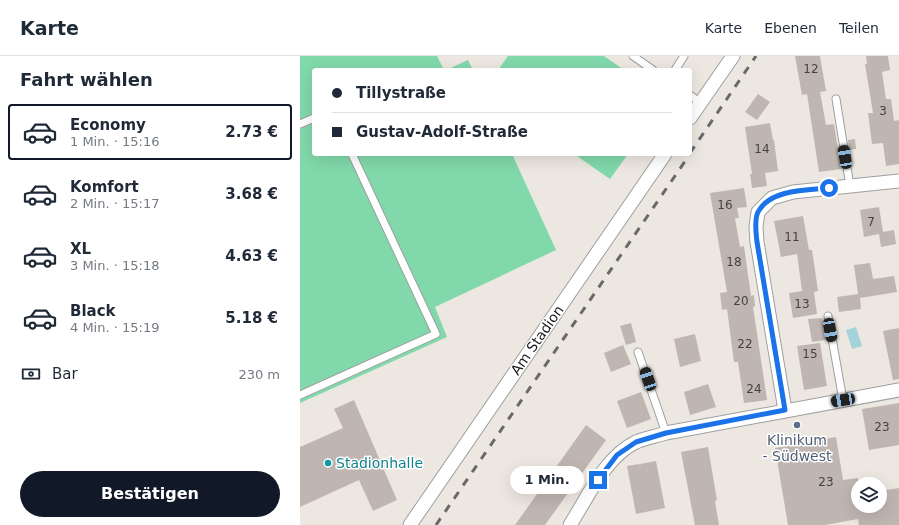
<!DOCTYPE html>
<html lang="de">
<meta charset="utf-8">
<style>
body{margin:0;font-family:"DejaVu Sans",sans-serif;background:#f2f2f3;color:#1f2937;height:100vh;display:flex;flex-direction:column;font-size:15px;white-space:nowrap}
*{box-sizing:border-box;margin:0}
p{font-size:13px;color:#747a83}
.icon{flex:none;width:22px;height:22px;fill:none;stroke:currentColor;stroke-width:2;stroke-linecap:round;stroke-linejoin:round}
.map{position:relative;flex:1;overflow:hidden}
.details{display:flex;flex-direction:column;background:#fff;width:300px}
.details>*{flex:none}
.guide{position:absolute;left:12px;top:12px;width:380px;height:88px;border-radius:4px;box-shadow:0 4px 16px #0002;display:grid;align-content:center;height:88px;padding:0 20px;background:#fff}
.controls{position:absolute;left:551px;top:421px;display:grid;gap:8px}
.controls a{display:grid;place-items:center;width:36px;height:36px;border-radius:50%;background:#fff;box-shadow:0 4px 16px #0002;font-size:20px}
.end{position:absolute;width:18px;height:18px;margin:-9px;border:5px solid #1a73e8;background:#fff;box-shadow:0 0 0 2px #fff}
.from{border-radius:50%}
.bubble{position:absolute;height:28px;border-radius:14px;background:#fff;box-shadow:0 4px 16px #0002;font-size:13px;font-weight:700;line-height:28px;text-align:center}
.car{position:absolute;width:12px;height:24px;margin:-12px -6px;border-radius:5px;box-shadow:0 0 3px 1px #0007;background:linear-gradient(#222 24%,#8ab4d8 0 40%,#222 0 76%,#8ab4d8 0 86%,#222 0)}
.guide b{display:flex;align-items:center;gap:14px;height:38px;font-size:15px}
.guide b+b{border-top:1px solid #e0e1e3}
.guide i{width:10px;height:10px;background:#1f2937}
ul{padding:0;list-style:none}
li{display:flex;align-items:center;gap:12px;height:56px;margin:0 8px 6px;padding:0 12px;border:2px solid transparent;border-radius:4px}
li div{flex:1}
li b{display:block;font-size:15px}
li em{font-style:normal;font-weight:700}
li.active{border-color:#111827}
li>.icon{width:36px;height:36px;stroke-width:1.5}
h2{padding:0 20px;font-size:18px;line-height:48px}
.pay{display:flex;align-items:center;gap:10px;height:44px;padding:0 20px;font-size:15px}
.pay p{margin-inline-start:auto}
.cta{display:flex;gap:8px;margin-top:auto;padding:8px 20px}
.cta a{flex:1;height:46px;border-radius:24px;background:#111827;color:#fff;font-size:16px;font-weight:700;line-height:46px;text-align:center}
header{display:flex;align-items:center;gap:24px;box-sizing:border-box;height:56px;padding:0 20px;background:#fff;border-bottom:1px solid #e0e1e3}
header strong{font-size:19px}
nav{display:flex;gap:22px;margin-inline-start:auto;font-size:14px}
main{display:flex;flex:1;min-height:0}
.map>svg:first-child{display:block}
</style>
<header>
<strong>Karte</strong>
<nav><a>Karte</a><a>Ebenen</a><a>Teilen</a></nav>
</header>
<main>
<section class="details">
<h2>Fahrt wählen</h2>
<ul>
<li class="active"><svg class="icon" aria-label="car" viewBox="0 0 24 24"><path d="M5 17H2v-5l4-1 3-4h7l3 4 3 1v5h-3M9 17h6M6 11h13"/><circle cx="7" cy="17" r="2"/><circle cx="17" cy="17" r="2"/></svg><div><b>Economy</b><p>1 Min. · 15:16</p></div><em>2.73 €</em></li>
<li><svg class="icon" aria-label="car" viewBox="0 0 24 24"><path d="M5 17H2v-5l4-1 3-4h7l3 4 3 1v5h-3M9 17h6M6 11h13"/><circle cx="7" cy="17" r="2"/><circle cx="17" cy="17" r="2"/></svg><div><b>Komfort</b><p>2 Min. · 15:17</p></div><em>3.68 €</em></li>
<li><svg class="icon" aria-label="car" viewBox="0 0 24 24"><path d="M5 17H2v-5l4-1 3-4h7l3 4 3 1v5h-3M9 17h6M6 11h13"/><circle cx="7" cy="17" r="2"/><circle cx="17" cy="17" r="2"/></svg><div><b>XL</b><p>3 Min. · 15:18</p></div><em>4.63 €</em></li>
<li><svg class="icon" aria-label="car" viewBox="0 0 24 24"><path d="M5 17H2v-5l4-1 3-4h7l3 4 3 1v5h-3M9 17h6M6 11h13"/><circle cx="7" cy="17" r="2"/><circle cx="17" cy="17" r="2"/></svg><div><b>Black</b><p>4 Min. · 15:19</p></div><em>5.18 €</em></li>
</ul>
<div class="pay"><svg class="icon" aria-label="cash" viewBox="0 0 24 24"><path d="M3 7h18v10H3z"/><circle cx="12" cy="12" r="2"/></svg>Bar<p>230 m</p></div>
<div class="cta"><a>Bestätigen</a></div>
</section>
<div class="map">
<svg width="599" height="469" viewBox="0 0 599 469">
<rect width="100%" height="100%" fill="#ece7e1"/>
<!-- pitch -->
<path fill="#81d9ab" d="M0 0H137L144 14H14V98H212L256 194 135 251 147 281 0 347Z
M208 0H304L324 14H198Z
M168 4 173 14H146Z
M274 98H328L310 123Z"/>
<!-- water -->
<path fill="#a2d3d9" d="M556 271 562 290 552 293 546 274Z"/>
<!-- building -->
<path fill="#c0b6b1" d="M495 0H520L526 35 520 36 526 69 534 68 541 113 519 116 507 38 502 39Z
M566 0H588L590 14 582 16 586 43H591L594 65 599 64V108L586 110 583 87 572 88 568 57H573L565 8H567Z
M458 38 470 46 457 64 445 56Z
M470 67 473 84H474L478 115 465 117 467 130 452 132 450 118H452L445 71Z
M555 83 556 93 549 94 548 84Z
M444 132 447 151 437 152 439 162H435L440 191 444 190 451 240 454 239 455 250 453 251 467 344 444 347 438 306H434L427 253 422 254 420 237 427 236 410 137Z
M579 151 583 176 594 174 596 188 581 191 579 178 564 181 560 154Z
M503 160 509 194H512L514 207 518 235 514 236 517 258 493 262 489 237 502 235 497 198 481 201 474 165Z
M570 207 573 223 594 220 597 236 560 242 561 253 539 256 537 241 558 238 554 209Z
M522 262 525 284 512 286 508 263Z
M331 267 336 286 326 289 320 270Z
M599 272V323L593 324 583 275Z
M395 278 401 305 380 311 374 283Z
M520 287 527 330 504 334 497 290Z
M323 289 331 308 311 316 304 297Z
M408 328 416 351 390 359 384 336Z
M341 336 351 363 327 372 317 345Z
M54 344 97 444 73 455 59 424 0 451V391L43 372 34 353Z
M599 347V389L569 394 562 353Z
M286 369 306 384 245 469H215Z
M536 381 543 424 558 422V450H580V435L599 432V469H559L558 463 525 469H488L475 392Z
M408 391 417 444 415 445 419 469H395L381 396Z
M356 405 365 452 336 458 327 410 339 408 341 410 340 408Z"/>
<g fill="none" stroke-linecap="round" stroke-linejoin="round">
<!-- service casing -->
<g stroke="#9f9f9f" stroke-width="9">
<path id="service" d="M333 0 353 14
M375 14 384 0
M390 39 400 47
M536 43 550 130
M0 68 14 62
M528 260 543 344
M338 296 366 377
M0 339 136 278 52 98"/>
</g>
<!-- minor casing -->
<g stroke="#9f9f9f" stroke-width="15">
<path id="minor" d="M390 62 433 0
M485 354 457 186 456 171 458 156 472 142 493 136 599 125
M110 469 365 98
M270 469C288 441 305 401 336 386 345 382 357 380 366 377L599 334"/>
</g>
<!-- service -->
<use href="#service" stroke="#fff" stroke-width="7"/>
<!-- minor -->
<use href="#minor" stroke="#fff" stroke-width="13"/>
<!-- rail -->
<path stroke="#696969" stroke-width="3" stroke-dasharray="8 8" stroke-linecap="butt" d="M390 97 456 0
M136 469 390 98"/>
</g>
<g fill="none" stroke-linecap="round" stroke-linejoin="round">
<!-- route -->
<path stroke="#1a73e8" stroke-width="5" d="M298 424 317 399 336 386 366 377 485 354 457 186C456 177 454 164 458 156 470 133 508 134 529 132"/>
</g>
<!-- markers -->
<circle fill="#5c6f8a" stroke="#fff" stroke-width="1.5" cx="497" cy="369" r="4"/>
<circle fill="#0f9aa8" stroke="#fff" stroke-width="1.5" cx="28" cy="407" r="4"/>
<g text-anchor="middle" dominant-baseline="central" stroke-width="3" stroke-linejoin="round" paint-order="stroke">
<!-- number labels -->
<g font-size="12" fill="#444240">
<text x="511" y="13">12</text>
<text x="583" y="55">3</text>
<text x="462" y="93">14</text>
<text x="425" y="149">16</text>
<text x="571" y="166">7</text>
<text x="492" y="181">11</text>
<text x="434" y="206">18</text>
<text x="441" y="245">20</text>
<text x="502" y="248">13</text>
<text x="445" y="288">22</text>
<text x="510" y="298">15</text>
<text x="454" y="333">24</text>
<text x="582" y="371">23</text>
<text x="526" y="426">23</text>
</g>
<!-- street labels -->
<g font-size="14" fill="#1b1b1b" stroke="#fff">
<text transform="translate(237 284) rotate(-55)">Am Stadion</text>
</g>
<!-- service labels -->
<g font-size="14" fill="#4e5e75" stroke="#fff">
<text x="497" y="384">Klinikum<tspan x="497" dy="16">- Südwest</tspan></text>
</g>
<!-- culture labels -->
<g font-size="14" fill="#0d838f" stroke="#fff" text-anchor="start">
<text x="36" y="407">Stadionhalle</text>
</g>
</g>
</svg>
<div class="controls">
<a><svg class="icon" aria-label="layers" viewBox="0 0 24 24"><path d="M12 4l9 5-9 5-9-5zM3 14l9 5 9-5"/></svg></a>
</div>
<i class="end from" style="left:529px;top:132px"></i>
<i class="end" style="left:298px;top:424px"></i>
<div class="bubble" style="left:210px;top:410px;width:74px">1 Min.</div>
<i class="car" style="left:545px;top:101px;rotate:351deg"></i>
<i class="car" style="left:530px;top:274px;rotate:170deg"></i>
<i class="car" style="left:348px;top:323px;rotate:341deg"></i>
<i class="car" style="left:543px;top:344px;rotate:261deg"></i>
<div class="guide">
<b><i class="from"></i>Tillystraße</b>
<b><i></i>Gustav-Adolf-Straße</b>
</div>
</div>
</main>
